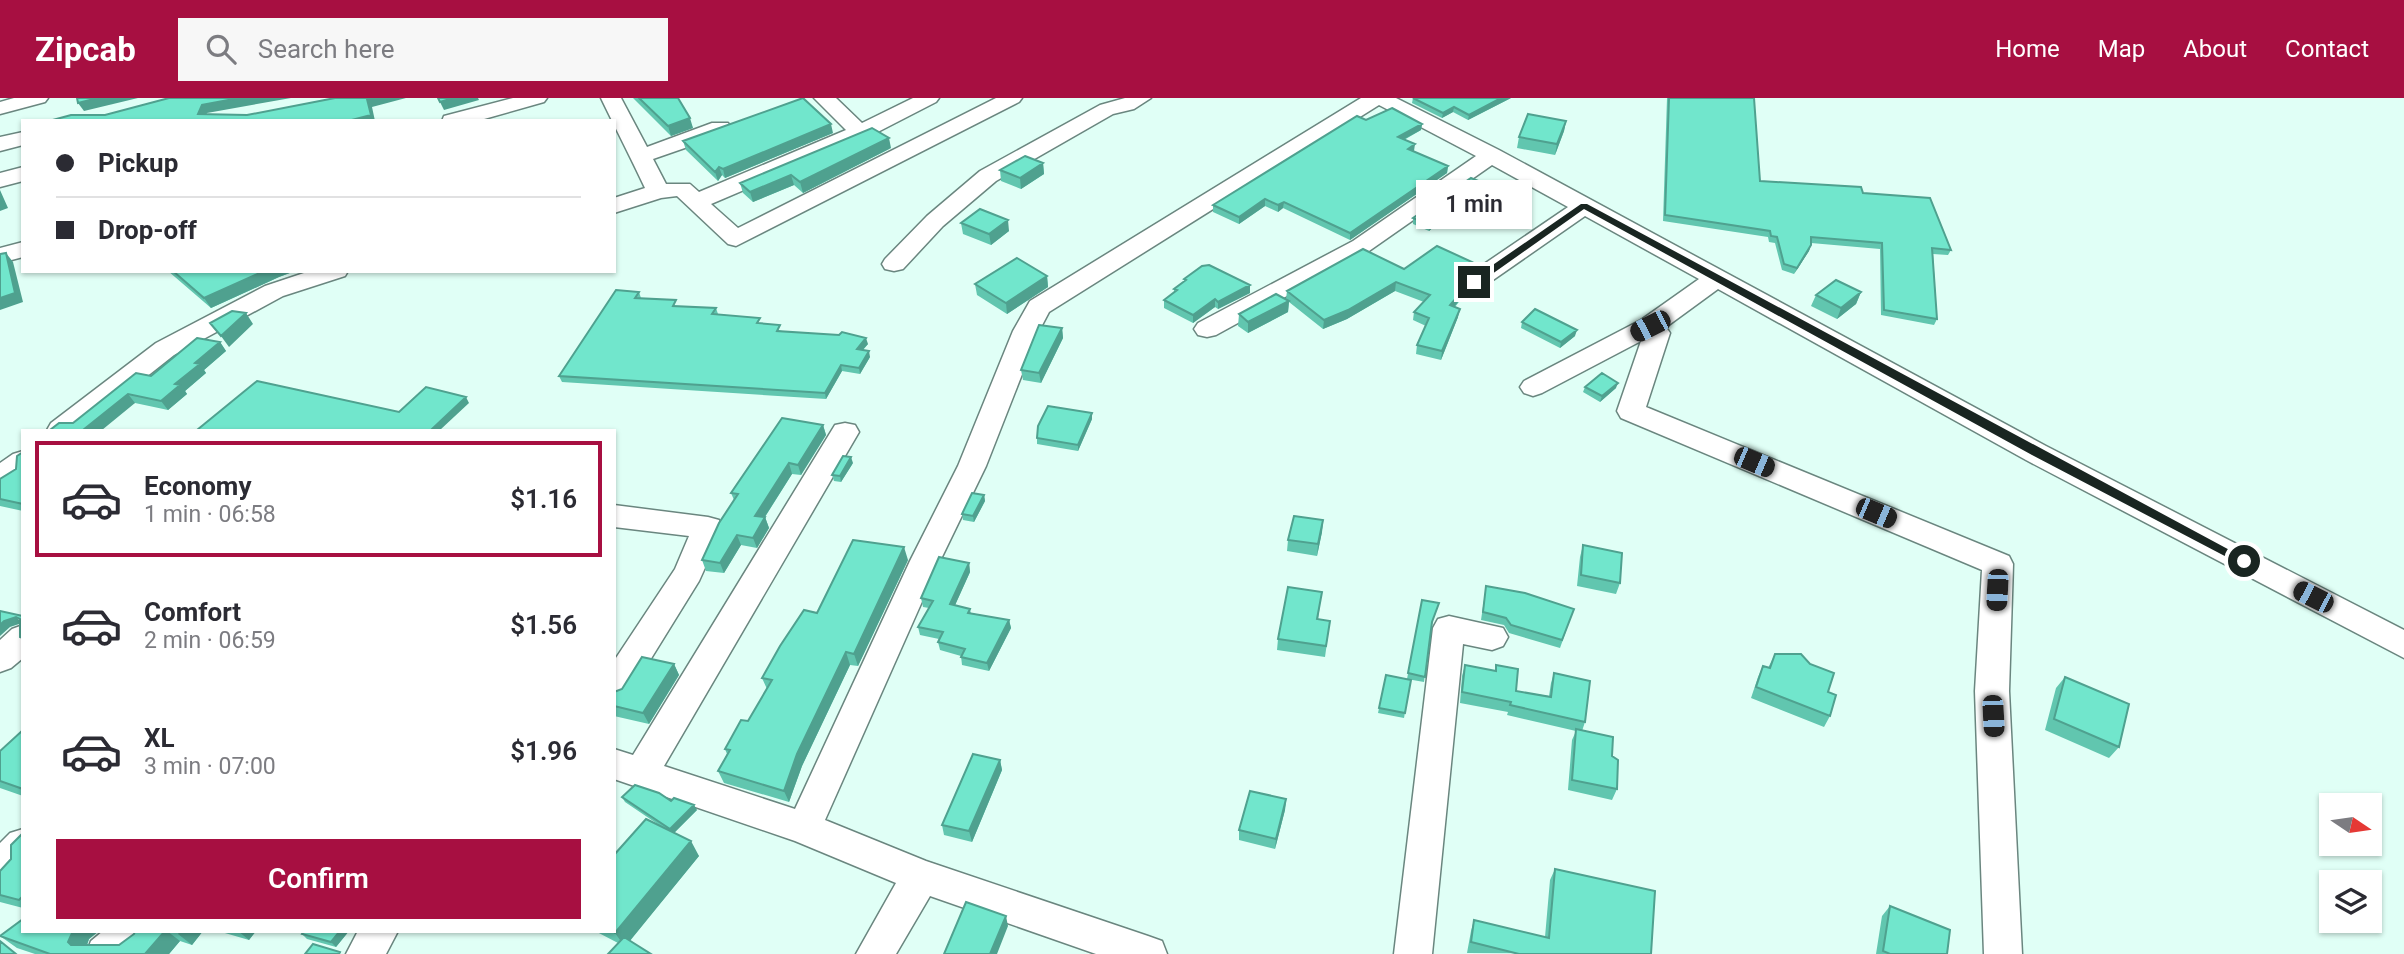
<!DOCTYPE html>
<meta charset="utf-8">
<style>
body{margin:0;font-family:Roboto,sans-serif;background:#f7f7f7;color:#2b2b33;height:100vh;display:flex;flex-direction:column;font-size:26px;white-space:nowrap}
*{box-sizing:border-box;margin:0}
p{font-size:23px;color:#7c7c81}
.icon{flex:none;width:38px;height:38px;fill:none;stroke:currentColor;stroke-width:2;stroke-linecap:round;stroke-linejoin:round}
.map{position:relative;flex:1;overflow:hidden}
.side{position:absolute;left:21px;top:331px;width:595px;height:504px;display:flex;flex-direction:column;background:#fff;border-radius:0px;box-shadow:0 2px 5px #0004}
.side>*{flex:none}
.hud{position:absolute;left:21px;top:21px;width:595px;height:154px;border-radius:0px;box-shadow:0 2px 5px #0004;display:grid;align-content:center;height:154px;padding:0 35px;background:#fff}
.needle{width:46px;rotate:103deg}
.controls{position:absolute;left:2319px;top:695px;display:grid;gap:14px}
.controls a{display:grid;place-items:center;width:63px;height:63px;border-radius:0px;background:#fff;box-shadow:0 2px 5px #0004;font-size:35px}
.end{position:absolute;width:32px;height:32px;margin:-16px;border:9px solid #192521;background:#fff;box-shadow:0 0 0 4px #fff}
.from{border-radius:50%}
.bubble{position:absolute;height:49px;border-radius:0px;background:#fff;box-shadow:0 2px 5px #0004;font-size:23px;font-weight:600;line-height:49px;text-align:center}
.car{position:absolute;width:21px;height:42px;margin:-21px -10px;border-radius:9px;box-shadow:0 0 5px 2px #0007;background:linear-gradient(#222 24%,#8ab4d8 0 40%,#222 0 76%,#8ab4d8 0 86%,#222 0)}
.hud b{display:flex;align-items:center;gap:24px;height:66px;font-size:26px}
.hud b+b{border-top:2px solid #e1e1e2}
.hud i{width:18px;height:18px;background:#2b2b33}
ul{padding:12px 0 0;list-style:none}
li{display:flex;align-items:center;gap:21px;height:116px;margin:0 14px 10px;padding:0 21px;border:4px solid transparent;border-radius:0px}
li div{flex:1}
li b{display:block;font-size:26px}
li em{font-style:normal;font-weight:600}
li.selected{border-color:#a70f41}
li>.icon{width:63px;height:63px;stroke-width:1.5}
.primary-button{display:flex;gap:14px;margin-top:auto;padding:14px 35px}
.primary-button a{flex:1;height:80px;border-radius:0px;background:#a70f41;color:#fff;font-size:28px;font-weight:600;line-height:80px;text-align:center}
header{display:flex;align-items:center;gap:42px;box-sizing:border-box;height:98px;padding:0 35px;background:#a70f41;color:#fff}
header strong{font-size:33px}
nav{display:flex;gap:38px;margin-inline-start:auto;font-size:24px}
.search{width:490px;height:63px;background:#f7f7f7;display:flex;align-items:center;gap:18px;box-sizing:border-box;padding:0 24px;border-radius:0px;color:#7c7c81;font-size:26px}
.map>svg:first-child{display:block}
</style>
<header>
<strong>Zipcab</strong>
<div class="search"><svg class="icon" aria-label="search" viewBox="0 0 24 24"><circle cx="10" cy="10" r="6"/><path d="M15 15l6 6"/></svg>Search here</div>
<nav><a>Home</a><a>Map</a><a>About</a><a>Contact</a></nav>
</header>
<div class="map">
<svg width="2404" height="856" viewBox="0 0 2404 856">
<rect width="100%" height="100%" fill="#e0fff6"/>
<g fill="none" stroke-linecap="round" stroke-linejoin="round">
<!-- minor casing -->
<g stroke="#6a867f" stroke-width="3">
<path id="minor" d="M14 0H48L45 4 0 16V4Z
M513 0H547L544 4 477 23H442L444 18Z
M601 0H621L647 49 712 25H728L731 30 728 35 653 61 666 86H690L699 94 846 32 814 0H836L862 25 913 0H939L936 4 868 39 711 106 738 130 996 0H1022L1019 4 736 148 728 146 677 98 661 100 614 115V100L645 90C630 58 616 31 601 0Z
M1125 0H1151L1134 11 1113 16 996 83 943 128 903 171 894 173 885 171 882 166 885 161 927 118 980 73 1100 7Z
M1361 0H1396L1499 52 2046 348 2404 532V560L2026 362 1718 191 1666 229 1670 235 1646 309 2009 458 2013 466 2009 593 2022 856H1984L1975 593 1982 472 1621 320 1617 313 1641 243 1542 295 1533 298 1524 295 1520 289 1524 283 1641 222 1699 181 1585 118 1483 189 1474 191 1465 189 1462 184 1465 179 1568 109 1492 67 1369 153 1216 237 1207 239 1198 237 1194 231 1198 225 1353 143 1476 58 1379 7 1049 214 1039 233 986 368 940 463 825 722 926 763 1148 838 1162 843 1167 856H1096L930 798 896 856H856L896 785 795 743 614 681V651L633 657 835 327 845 325 855 327 859 334 664 668 795 711 910 463 958 368 1013 233 1030 203Z
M23 34V47L0 53V39Z
M23 69V83L0 89V75Z
M23 144V159L0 165V150Z
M310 173H348L345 178 283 198 174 257 79 332H47L51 325 156 245 265 188Z
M23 353V378L10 387 0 390V365L13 356Z
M614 407 708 419 719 422 723 430 699 483 626 601 614 604V563L675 471 689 438 614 429Z
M1449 518 1503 530 1508 539 1503 548 1492 552 1463 546 1432 856H1394L1433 530 1438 521Z
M23 527V560L11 570 0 574V542L12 531Z
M23 731V772L13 782 0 787V745L10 735Z
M103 833H151L146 846 134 856H86L91 843Z
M358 833H398L386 856H346Z"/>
</g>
<!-- minor -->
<use href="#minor" fill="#fff" fill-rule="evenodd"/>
</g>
<!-- wall -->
<path fill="#61c6af" d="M633 0H680H678L693 30 671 38Z
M1413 0H1511L1468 22 1453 14 1442 20 1412 5Z
M1667 0H1754L1760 83 1863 95 1951 152 1948 157 1933 156 1937 221 1934 227 1881 217 1880 151 1811 145 1809 153 1794 176 1782 172 1775 145 1769 144 1768 139 1663 123Z
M1366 22 1422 26 1421 32 1404 42 1414 53H1413L1448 68 1447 75 1350 142 1283 110 1278 114 1265 108 1239 126 1213 114V107Z
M1566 23 1564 33 1555 57 1517 50 1519 39Z
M833 35 725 80 722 77 718 83 686 52 683 43Z
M891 50 803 95 794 87 753 104 743 95 740 85Z
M1043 65 1044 76 1021 91 1001 83 1000 72Z
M1480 89 1429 133 1413 126V120Z
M961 125 1009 133 991 147 963 136Z
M1404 171 1470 172 1463 179 1468 192 1455 209 1458 219 1441 262 1416 256 1417 247 1426 228 1413 222 1414 214 1424 204 1395 193 1347 221 1323 231 1289 204 1288 214 1248 235 1238 228 1239 216 1286 201 1287 193Z
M168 173H295L279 179 211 210Z
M1047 178 1048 189 1007 216 977 197 975 186Z
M1184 181 1250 187V195L1218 211 1215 209 1193 225 1164 210V202L1174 195V191L1184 183Z
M639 194 641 200 679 208 716 210 718 216 761 226 782 233 868 246 863 252 870 259 860 276 842 273 826 301 562 284 559 278Z
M1861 194 1856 206 1837 221 1811 208 1816 197Z
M1522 224 1575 238 1560 250 1521 230Z
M1062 230 1063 240 1041 285 1023 282 1021 272Z
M220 244 226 253 204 272 206 275 185 293 187 296 168 312 135 305 73 325 151 278Z
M1585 289 1616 290 1600 304 1583 294Z
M1092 315V321L1078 353 1037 346V340Z
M823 327 826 337 801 377 792 376 765 419 769 430 757 450 741 447 724 475 706 473 702 462 734 402 731 395Z
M23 354V413L0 408V381L16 371Z
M853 365 841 384 834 383 832 377Z
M984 397 985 403 974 424 963 422 962 416Z
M1323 422 1322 434 1317 458 1287 453 1288 442Z
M1583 447 1620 485 1616 496 1577 488 1580 459Z
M908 462 858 568 850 567 802 668 789 704 724 685 718 673 727 656 725 651 748 623 767 591 762 580 817 515Z
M969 465 970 474 955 507 970 511 971 516 1009 522 1011 530 989 573 962 567 961 558 940 552 938 544 939 541 920 537 918 529 929 510 923 509 921 500Z
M1486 488 1574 511 1560 550 1509 535 1504 527 1481 522Z
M1422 502 1439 505 1431 528 1424 584 1407 581Z
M1320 506 1318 522 1330 523 1325 559 1277 552 1278 541Z
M1775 556 1828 594 1830 618 1824 629 1751 600 1758 579 1763 568 1768 570Z
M674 566 679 577 649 626 614 618V594L622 591Z
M1465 567 1495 573 1496 567 1516 593 1549 598 1551 585 1554 575 1585 624 1582 633 1612 658 1617 691 1612 702 1568 692 1572 642 1576 633 1507 617 1508 614 1460 605 1462 578Z
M1386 577 1411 582 1404 620 1378 615Z
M2065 579 2119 649 2109 660 2045 632 2056 590Z
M23 632V698L0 690V653Z
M1000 662 1002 672 972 744 944 737 942 727Z
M622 699 671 703 697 712 674 735 699 758 630 842 618 845 595 833H614L662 729 625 704Z
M1286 701 1285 712 1275 751 1239 742V732Z
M23 735V810L0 804V773L11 761Z
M1555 771 1651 856 1467 855 1471 833 1474 822 1545 839 1550 782Z
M1890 808 1947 856H1876L1882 818Z
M23 833H99L89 841 87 847H119L134 836 135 833H203L192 847 180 843 169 856H35L17 850 0 838Z
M218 833H256L249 842Z
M304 833H349L336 849 307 841 302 836Z"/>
<!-- shaded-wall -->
<path fill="#4fa18f" d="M98 0H138L84 13 78 5Z
M239 0H291L207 15 204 23 198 16 202 7Z
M369 0H406L372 9 375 23H348L367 1Z
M453 0H478L479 2 444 12 440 4Z
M1501 0H1511L1468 22 1469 17Z
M1454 9 1453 14 1442 20 1443 15Z
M690 20 693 30 671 38 668 28Z
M1566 23 1564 33 1555 57 1557 46Z
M831 26 833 35 725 80 723 71Z
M1422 26 1421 32 1397 45 1398 39Z
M889 40 891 50 803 95 800 84Z
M1415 46 1414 53 1407 58 1408 51Z
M1043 65 1044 76 1021 91 1020 80Z
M1448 68 1447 75 1350 142V135Z
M719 69 722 77 718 83 715 74Z
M791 77 794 87 753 104 750 94Z
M1481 84 1480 89 1429 133 1430 127Z
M0 92 8 110 0 113Z
M1265 101V108L1239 126V119Z
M1284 104 1283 110 1278 114V107Z
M1008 122 1009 133 991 147 989 136Z
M1811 147 1809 153 1794 176 1797 170Z
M6 155 13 164 23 204 0 212V200Z
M1472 164 1470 172 1460 183 1461 174Z
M264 173H295L279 179 211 210 204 200Z
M1047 178 1048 189 1007 216 1006 205Z
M1396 184 1395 193 1347 221 1323 231 1324 222Z
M1470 184 1468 192 1449 215 1450 207Z
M1250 187V195L1218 211V204Z
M1861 194 1856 206 1837 221 1841 210Z
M1215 201V209L1193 225V217Z
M1289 203 1288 214 1248 235V224Z
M1460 211 1458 219 1441 262 1442 253Z
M246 215 253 226 229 249 221 238Z
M1062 230 1063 240 1041 285 1039 275Z
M1577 232 1575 238 1560 250 1561 244Z
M866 240 868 246 858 257 857 251Z
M220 244 226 253 204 272 206 275 185 293 187 296 168 312 161 303 195 265Z
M869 253 870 259 860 276 859 270Z
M841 267 842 273 826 301 825 295Z
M1618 285 1616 290 1600 304 1602 298Z
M128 296 135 305 102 332H83Z
M466 299 469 305 440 332H431Z
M1092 315V321L1078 353V347Z
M823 327 826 337 801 377 798 367Z
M851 359 853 365 841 384 840 378Z
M789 365 792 376 759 428 755 418Z
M984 397 985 403 974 424 973 418Z
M765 419 769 430 757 450 753 440Z
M1323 422 1322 434 1317 458 1318 446Z
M737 437 741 447 724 475 720 465Z
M904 449 908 462 858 568 854 556Z
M969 465 970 474 952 514 950 506Z
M16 519 22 525 10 529 0 538V527L4 523Z
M1009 522 1011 530 989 573 987 565Z
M846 554 850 567 802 668 789 704 784 693 797 656Z
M674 566 679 577 649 626 643 615Z
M1000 662 1002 672 972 744 969 733Z
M1286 701 1285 712 1275 751 1276 741Z
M694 707 697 712 673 736 670 731Z
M691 743 699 758 625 849 615 835Z
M1006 818 1008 828 997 856H990Z
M72 833H99L89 841 84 855 71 847 68 844Z
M165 833H167L180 843 169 856H145Z
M180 833H203L192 847 178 836Z
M238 833H256L249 842Z
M340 833H349L336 849 331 844Z"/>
<!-- building -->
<path fill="#71e6cc" stroke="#4fa18f" stroke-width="2" d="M77 0H98L78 5Z
M169 0H239L202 7 198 16 247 17 335 0H369L367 1 371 17 348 23H49L71 17H105Z
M438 0H453L440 4Z
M639 0H678L690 20 668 28Z
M803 0 831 26 723 71 719 69 715 74 683 43Z
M1413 0H1501L1469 17 1454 9 1443 15Z
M1669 0H1754L1760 83 1861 89 1863 95 1930 100 1951 152 1932 150 1937 221 1884 212 1882 145 1811 139V147L1797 170 1784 166 1777 139 1771 138 1770 133 1665 117Z
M1392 10 1422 26 1398 39 1415 46 1408 51 1448 68 1350 135 1284 104 1278 107 1265 101 1239 119 1213 107 1357 18 1366 22Z
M1528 16 1566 23 1557 46 1519 39Z
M872 30 889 40 800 84 791 77 750 94 740 85Z
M1025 58 1043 65 1020 80 1000 72Z
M1471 80 1481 84 1430 127 1413 120Z
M980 111 1008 122 989 136 961 125Z
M1437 148 1472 164 1461 174 1464 182 1470 184 1450 207 1460 211 1442 253 1417 247 1429 220 1414 214 1430 197 1396 184 1348 212 1324 222 1287 193 1363 151 1404 171Z
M6 155 15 195 0 200V156Z
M1017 160 1047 178 1006 205 975 186Z
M1209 167 1250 187 1218 204 1215 201 1193 217 1164 202 1177 192 1174 191 1186 182 1184 181 1202 168Z
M173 173H264L204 200Z
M1836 182 1861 194 1841 210 1816 197Z
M616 192 639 194 635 200 676 202 673 208 716 210 712 216 760 220 757 225 780 227 777 233 839 237 842 234 866 240 857 251 869 253 859 270 841 267 825 295 559 278Z
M1276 196 1289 203 1248 224 1239 216Z
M1535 211 1577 232 1561 244 1522 224Z
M232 213 246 215 221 238 210 225Z
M1039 227 1062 230 1039 275 1021 272Z
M197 240 220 244 195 265 200 266 175 286 180 287 161 303 128 296 83 332H50L59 325H73L136 275 151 278Z
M1602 275 1618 285 1602 298 1585 289Z
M257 283 399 314 426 289 466 299 431 332H197Z
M1048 308 1092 315 1078 347 1037 340 1038 328Z
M782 320 823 327 798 367 789 365 755 418 765 419 753 440 737 437 720 465 702 462 719 425 738 396 731 395Z
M23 354V406L0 401V381L16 371 17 358Z
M843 358 851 359 840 378 832 377Z
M972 395 984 397 973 418 962 416Z
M1294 418 1323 422 1318 446 1288 442Z
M853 442 904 449 854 556 846 554 797 656 784 693 718 673 730 652 725 651 741 622 748 623 772 582 762 580 780 548 804 512 817 515Z
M1583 447 1622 455 1620 485 1581 477Z
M939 459 969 465 950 506 970 511 968 515 1009 522 987 565 961 559 965 551 938 544 943 534 918 529 933 503 921 500Z
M1486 488 1525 495 1574 511 1562 542 1511 527 1506 520 1483 514Z
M1288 489 1322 494 1317 521 1330 523 1326 548 1278 541Z
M1422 502 1439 505 1432 524 1425 579 1408 575Z
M0 513 23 518V540L20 539V521L16 519 4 523 0 527Z
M1775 556H1801L1810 566 1834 575 1828 594 1836 597 1830 618 1756 589 1763 568 1770 570Z
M642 559 674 566 643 615 614 608V594L622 591Z
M1465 567 1496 573V567L1518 571 1516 593 1551 599 1554 575 1590 583 1585 624 1510 607 1511 604 1462 594Z
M1386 577 1411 582 1405 615 1379 610Z
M2065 579 2129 606 2119 649 2054 621Z
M1576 631 1613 639 1612 658 1618 662 1617 691 1572 682Z
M23 632V691L0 683V653Z
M973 656 1000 662 969 733 942 727Z
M635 687 659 695 671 703 674 700 694 707 670 731 622 699Z
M1250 693 1286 701 1276 741 1239 732Z
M646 721 691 743 615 835 612 833H614V757Z
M23 735V798L19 802 0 797V773L11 761V747Z
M1555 771 1655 793 1651 856H1519L1471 844 1474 822 1549 840Z
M966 804 1006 818 990 856H944Z
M1890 808 1950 832 1947 856H1890L1883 853Z
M23 821V833H73L68 844 71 847H119L134 836 135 833H165L145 856H50L0 838Z
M304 833H340L331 844 302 836Z
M624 839 651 856H608Z
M0 843 16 856H0Z
M313 846 340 854 339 856H305Z"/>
<!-- route -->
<path fill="#192521" d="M1581 106H1587L2250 463 2244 467 2240 466 2032 357 1584 111 1478 186H1471V182Z"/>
</svg>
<div class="controls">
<a><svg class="needle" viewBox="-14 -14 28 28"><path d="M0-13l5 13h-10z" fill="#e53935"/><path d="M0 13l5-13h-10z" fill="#7c7c81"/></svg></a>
<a><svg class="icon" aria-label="layers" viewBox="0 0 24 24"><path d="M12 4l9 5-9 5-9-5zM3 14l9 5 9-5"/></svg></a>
</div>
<i class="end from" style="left:2244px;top:463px"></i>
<i class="end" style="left:1474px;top:184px"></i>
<div class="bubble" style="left:1416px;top:82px;width:116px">1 min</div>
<i class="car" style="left:1650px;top:228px;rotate:243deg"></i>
<i class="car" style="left:1754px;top:364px;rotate:113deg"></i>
<i class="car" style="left:1876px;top:415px;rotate:113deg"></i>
<i class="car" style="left:1997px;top:492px;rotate:183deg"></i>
<i class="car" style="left:2313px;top:499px;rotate:297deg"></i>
<i class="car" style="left:1993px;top:618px;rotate:177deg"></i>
<div class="hud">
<b><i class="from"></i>Pickup</b>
<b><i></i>Drop-off</b>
</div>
<section class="side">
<ul>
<li class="selected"><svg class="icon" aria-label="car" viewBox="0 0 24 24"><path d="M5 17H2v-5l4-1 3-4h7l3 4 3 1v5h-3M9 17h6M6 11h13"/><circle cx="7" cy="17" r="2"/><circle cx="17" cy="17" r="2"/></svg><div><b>Economy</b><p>1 min · 06:58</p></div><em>$1.16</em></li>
<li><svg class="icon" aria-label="car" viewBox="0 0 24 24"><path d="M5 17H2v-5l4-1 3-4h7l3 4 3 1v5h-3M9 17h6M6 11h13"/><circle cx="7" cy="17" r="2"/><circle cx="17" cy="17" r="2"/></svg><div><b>Comfort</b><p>2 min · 06:59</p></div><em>$1.56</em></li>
<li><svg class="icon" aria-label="car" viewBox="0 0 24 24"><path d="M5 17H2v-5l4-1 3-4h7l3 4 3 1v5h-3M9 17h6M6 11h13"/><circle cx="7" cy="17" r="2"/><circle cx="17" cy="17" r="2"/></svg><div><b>XL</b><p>3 min · 07:00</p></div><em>$1.96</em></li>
</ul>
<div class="primary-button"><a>Confirm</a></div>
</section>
</div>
